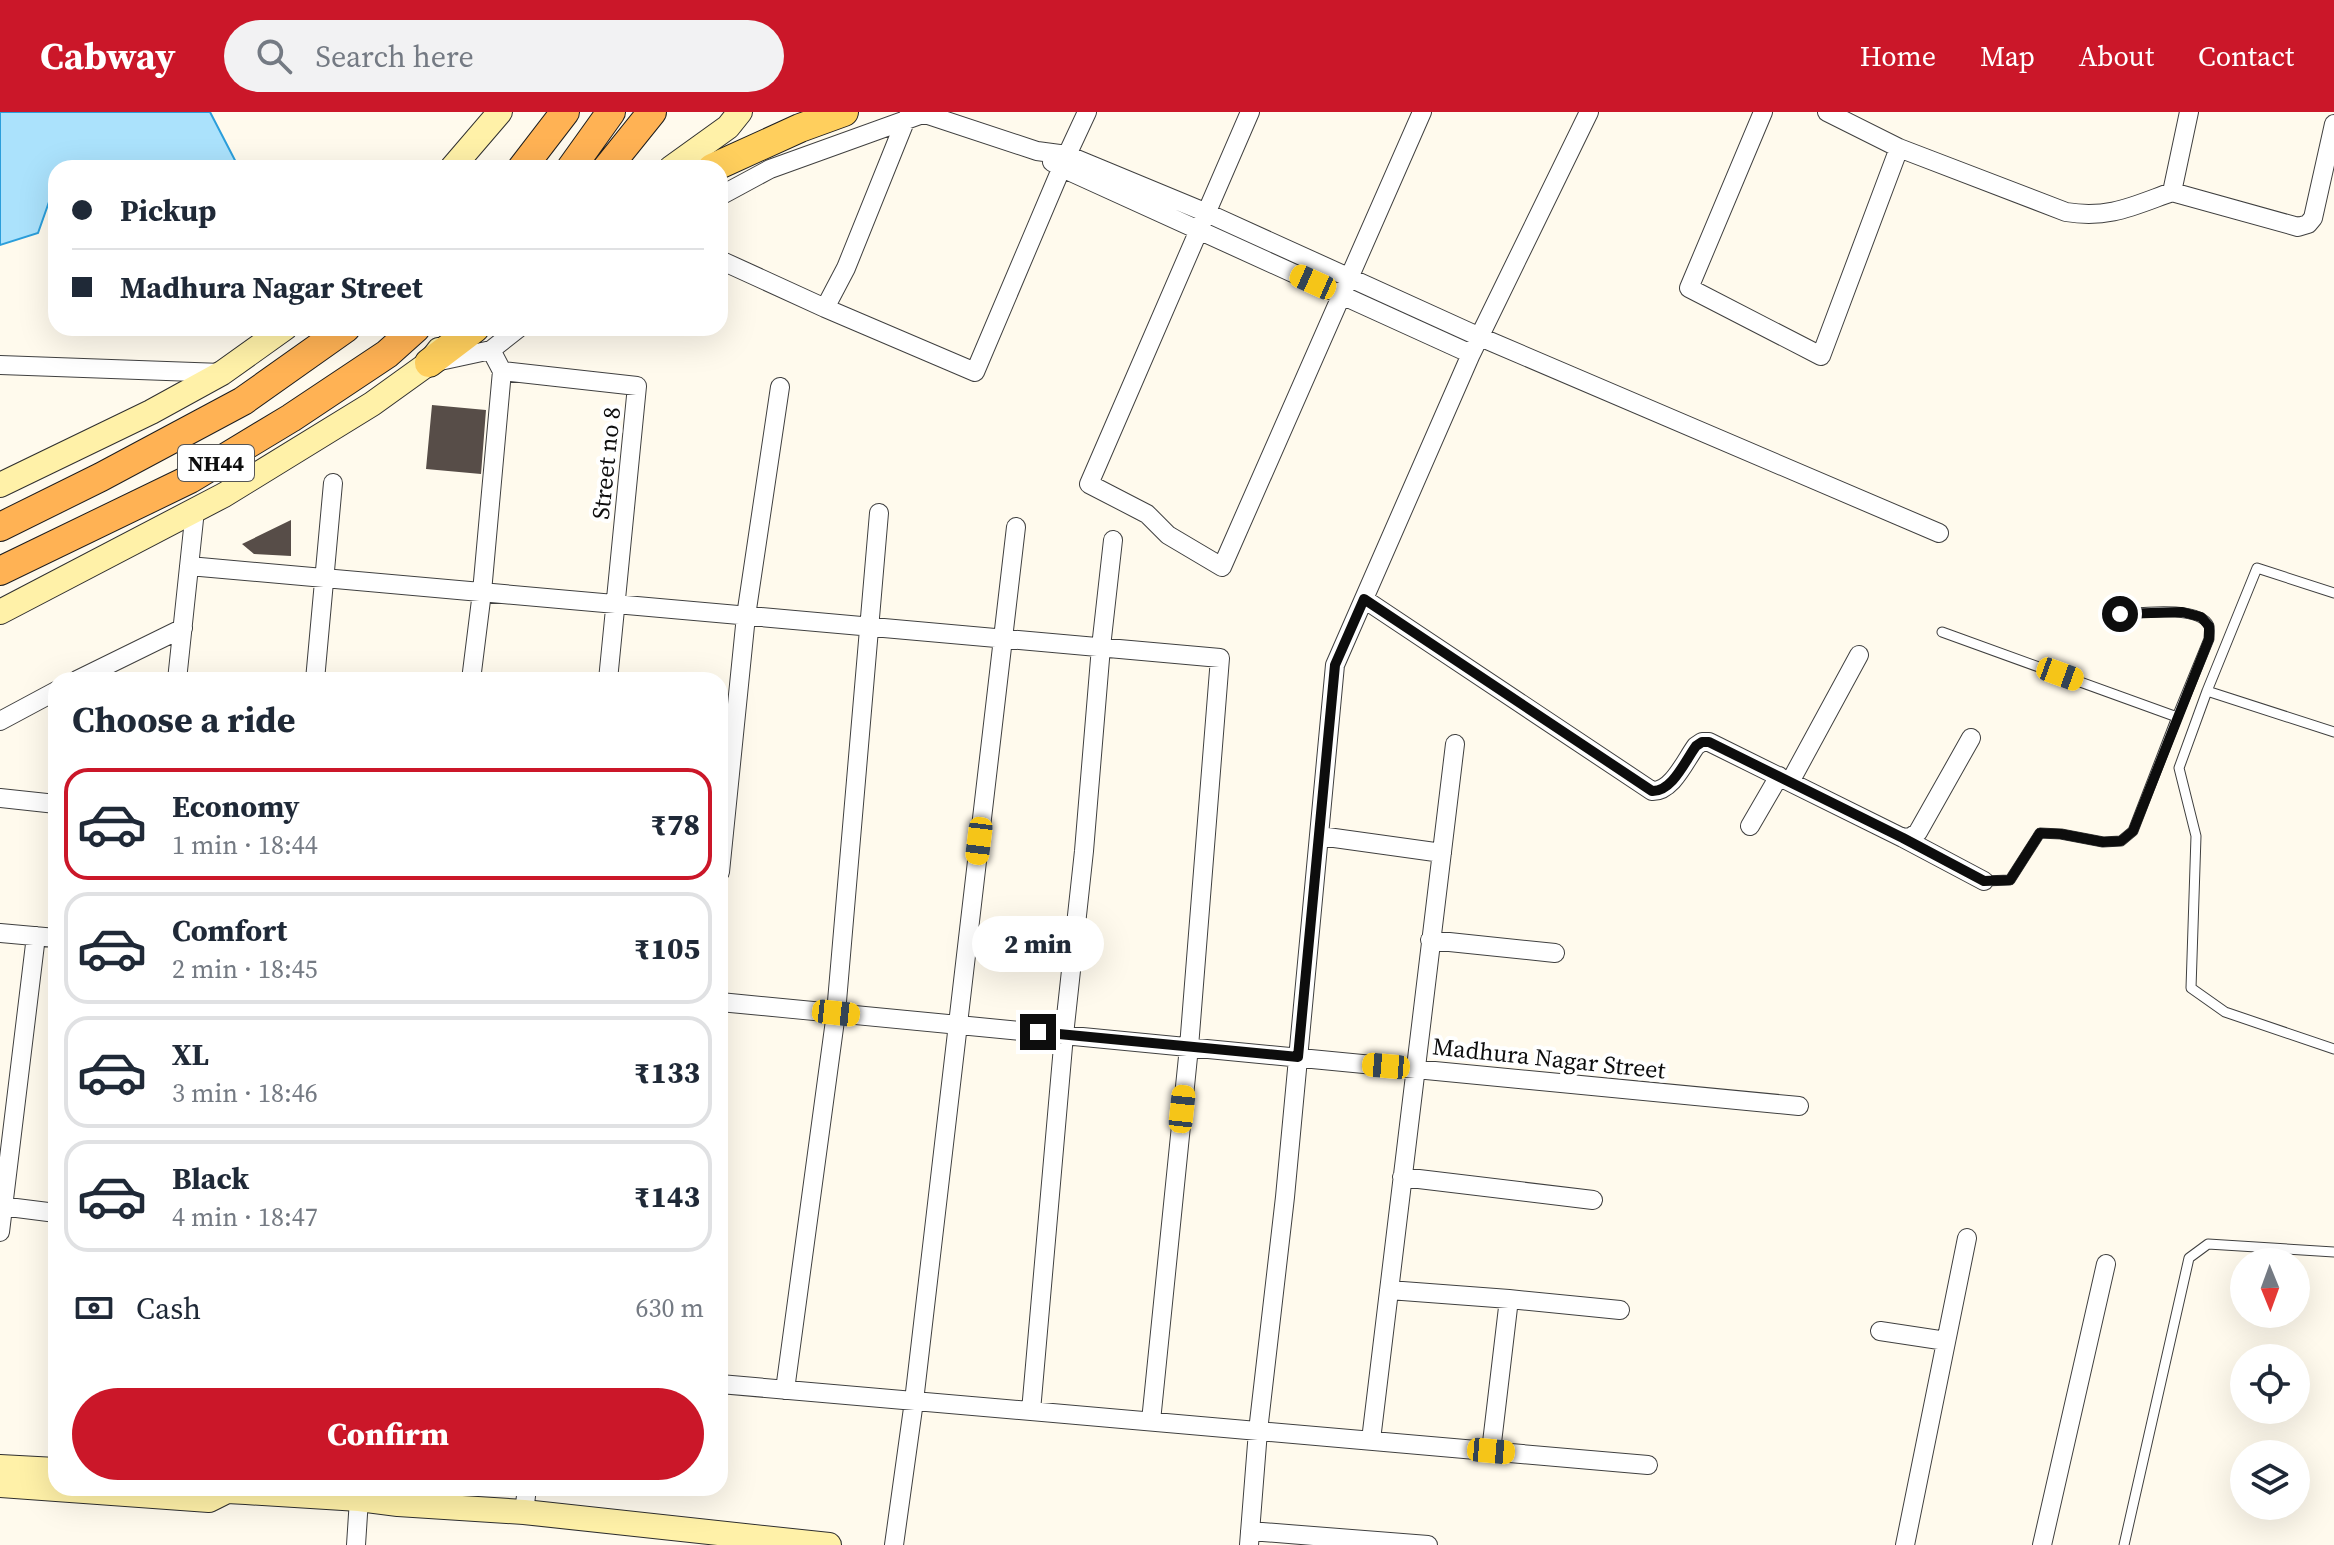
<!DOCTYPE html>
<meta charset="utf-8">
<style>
body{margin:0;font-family:"Source Serif 4",serif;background:#f2f2f3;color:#1f2937;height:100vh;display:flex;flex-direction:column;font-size:30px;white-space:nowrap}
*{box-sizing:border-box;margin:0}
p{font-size:26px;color:#747a83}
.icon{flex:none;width:44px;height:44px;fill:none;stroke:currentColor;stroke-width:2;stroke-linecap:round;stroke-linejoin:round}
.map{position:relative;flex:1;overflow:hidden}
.drawer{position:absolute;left:48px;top:560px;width:680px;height:824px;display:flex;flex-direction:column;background:#fff;border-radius:24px;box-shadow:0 8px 32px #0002}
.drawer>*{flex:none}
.hud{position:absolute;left:48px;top:48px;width:680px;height:176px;border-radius:24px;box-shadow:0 8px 32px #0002;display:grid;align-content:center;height:176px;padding:0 24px;background:#fff}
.needle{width:52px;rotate:179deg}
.controls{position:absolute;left:2230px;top:1136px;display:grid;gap:16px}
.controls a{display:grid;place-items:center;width:80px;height:80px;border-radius:50%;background:#fff;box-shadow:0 8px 32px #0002;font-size:40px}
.end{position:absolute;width:36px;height:36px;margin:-18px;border:10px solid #0d0d0d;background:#fff;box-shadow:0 0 0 4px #fff}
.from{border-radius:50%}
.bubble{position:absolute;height:56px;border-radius:28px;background:#fff;box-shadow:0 8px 32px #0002;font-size:26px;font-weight:800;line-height:56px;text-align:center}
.car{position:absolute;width:24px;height:48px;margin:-24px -12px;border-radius:10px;box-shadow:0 0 6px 2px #0007;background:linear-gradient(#f5c518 24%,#345 0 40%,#f5c518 0 76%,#345 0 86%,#f5c518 0)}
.hud b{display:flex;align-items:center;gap:28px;height:76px;font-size:30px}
.hud b+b{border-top:2px solid #e0e1e3}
.hud i{width:20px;height:20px;background:#1f2937}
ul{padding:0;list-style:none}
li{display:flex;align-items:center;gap:24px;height:112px;margin:0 16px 12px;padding:0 8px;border:4px solid #e0e1e3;border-radius:24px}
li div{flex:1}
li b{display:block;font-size:30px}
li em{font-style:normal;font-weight:800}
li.on{border-color:#cb1729}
li>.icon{width:72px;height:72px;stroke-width:1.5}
h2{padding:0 24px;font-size:36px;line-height:96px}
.pay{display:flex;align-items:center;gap:20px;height:88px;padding:0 24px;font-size:30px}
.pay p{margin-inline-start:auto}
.cta{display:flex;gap:16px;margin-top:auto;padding:16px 24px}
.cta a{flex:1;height:92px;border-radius:48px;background:#cb1729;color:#fff;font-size:32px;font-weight:800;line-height:92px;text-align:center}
header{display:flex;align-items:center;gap:48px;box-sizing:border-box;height:112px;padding:0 40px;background:#cb1729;color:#fff}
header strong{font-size:38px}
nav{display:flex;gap:44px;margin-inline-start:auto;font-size:28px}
.search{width:560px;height:72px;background:#f2f2f3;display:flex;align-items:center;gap:20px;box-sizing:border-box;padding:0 28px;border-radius:44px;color:#747a83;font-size:30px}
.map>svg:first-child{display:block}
</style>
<header>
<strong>Cabway</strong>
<div class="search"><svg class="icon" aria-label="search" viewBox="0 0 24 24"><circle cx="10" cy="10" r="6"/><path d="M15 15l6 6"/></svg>Search here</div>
<nav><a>Home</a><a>Map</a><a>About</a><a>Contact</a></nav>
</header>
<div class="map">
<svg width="2334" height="1433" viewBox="0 0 2334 1433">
<rect width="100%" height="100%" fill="#fffaed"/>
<!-- water -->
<path fill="#abe2fc" stroke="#2b9edb" stroke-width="2" d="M0 0H210L239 56H56V70L38 121 0 133Z"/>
<!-- building -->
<path fill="#574d48" d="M432 293 486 298 481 362 426 357Z
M291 408V444L254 442 242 432Z"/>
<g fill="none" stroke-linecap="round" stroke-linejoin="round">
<!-- service casing -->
<g stroke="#404040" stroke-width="11">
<path id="service" d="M2334 481 2257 456 2207 579 2179 656 2196 724 2191 876 2225 900 2334 937
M2120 502C2139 501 2200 493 2209 514 2210 516 2209 524 2209 527L2177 605
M1942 520 2177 605 2133 719 2121 729 2103 730 2061 722 2040 721 2010 768 1984 769
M2207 579 2334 620
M2124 1433 2189 1146 2208 1132 2334 1140"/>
</g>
<!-- minor casing -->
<g stroke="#404040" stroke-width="20">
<path id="minor" d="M1250 0 1089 372 1147 402 1168 423 1222 455 1422 0
M1763 0 1689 176 1821 244 1899 36
M1827 0 1899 36 2066 100C2109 107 2133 94 2172 80L2189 0
M922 1 1037 39 1067 43 1207 101 1480 225 1939 421
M1052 50 1062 56 1471 242
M2172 80 2298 115 2308 112 2313 106 2334 12
M720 84 770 57 928 0
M720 148 825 196 975 260 1067 43 1087 0
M825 196 846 156 906 7
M440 249 491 238 519 216
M0 253 222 261
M502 259 637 274 608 568
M189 454 1220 546 1189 935 1151 1309
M1364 487 1652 679C1672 680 1685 649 1696 634L1702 630H1709L1903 726 1911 725 1918 720 1971 626
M77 568 183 516
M177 568 195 398
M315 568 333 371
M471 568 482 480 502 259 491 238
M0 609 56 579
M1790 670 1859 543
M0 686 56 692
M1750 714 1779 664
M1320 724 1442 741
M1903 726 1984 769
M720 760 746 504 780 275
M0 821 56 826
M1430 828 1555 841
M720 890 1799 994
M1402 1065 1593 1088
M0 1094 56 1101
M0 1120 36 824
M1389 1178 1509 1187 1491 1339
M1509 1187 1620 1198
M1880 1219 1946 1229
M720 1272 1648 1353
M785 1278 836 901 879 401
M1031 1299 1064 923 1084 739 1101 535 1113 428
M1371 1328 1455 632
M524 1400 527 1376
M1250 1419 1428 1433
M356 1433 359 1387
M894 1433 914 1289 1016 415
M1249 1433 1258 1319 1285 1085 1335 553 1471 242 1589 0
M1905 1433 1967 1126
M2042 1433 2106 1152"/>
</g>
<!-- secondary casing -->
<g stroke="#2f2f2f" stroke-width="26">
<path id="secondary" d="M452 56 500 0
M671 56 728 15 740 0
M0 373 151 300 222 261 285 216
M0 500 224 383 372 292 429 251 439 238
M0 1355 56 1358
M0 1373 209 1388 227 1379
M223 1376 227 1379 246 1380 359 1387 398 1392 524 1400 829 1433"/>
</g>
<!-- primary casing -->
<g stroke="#1e1e1e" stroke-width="30">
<path id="primary" d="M712 56 800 16 844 0
M429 251 475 216"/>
</g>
<!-- trunk casing -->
<g stroke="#1e1e1e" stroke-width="30">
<path id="trunk" d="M522 56 565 0
M571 56 611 0
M607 56 652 0
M0 415 101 365 243 289 346 216
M0 459 190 367 291 306 387 242 416 216"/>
</g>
<!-- service -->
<use href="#service" stroke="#fff" stroke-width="9"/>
<!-- minor -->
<use href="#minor" stroke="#fff" stroke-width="18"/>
<!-- secondary -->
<use href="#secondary" stroke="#fff1a8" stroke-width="24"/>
<!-- primary -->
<use href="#primary" stroke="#ffcf5d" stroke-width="28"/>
<!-- trunk -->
<use href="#trunk" stroke="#ffb254" stroke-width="28"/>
</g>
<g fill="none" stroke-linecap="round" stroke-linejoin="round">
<!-- route -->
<path stroke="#0d0d0d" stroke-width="10" d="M1038 920 1298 945 1335 553 1364 487 1652 679C1672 680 1685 649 1696 634L1702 630H1709L1903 726 1984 769 2010 768 2040 721 2061 722 2103 730 2121 729 2133 719 2209 527V514L2201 505 2182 500 2120 502"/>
</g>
<g text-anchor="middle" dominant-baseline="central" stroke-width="8" stroke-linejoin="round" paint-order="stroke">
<!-- shield labels -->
<rect fill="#fff" stroke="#565656" stroke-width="2" x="178" y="333" width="76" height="36" rx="6"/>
<g font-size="22" font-weight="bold" fill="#0d0d0d">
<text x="216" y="351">NH44</text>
</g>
<!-- street labels -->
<g font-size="24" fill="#0d0d0d" stroke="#fff">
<text transform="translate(606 351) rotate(-84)">Street no 8</text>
<text transform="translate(1549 946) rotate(6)">Madhura Nagar Street</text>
</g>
</g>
</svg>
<div class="controls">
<a><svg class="needle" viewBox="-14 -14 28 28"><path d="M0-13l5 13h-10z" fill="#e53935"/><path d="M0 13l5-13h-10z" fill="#747a83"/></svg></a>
<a><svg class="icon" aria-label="locate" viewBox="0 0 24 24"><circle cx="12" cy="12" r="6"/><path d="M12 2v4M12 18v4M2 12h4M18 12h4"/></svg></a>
<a><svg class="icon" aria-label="layers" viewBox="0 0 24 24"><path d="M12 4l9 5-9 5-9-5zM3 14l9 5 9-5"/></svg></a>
</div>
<i class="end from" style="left:2120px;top:502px"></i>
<i class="end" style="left:1038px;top:920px"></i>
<div class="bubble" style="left:972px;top:804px;width:132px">2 min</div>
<i class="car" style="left:1313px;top:170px;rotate:294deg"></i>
<i class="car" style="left:2060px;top:562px;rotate:110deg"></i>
<i class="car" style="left:979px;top:729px;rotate:187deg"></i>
<i class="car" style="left:836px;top:901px;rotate:96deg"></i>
<i class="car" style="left:1386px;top:954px;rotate:275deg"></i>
<i class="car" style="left:1182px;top:997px;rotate:6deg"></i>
<i class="car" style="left:1491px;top:1339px;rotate:95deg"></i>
<div class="hud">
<b><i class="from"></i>Pickup</b>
<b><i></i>Madhura Nagar Street</b>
</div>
<section class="drawer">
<h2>Choose a ride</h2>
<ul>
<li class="on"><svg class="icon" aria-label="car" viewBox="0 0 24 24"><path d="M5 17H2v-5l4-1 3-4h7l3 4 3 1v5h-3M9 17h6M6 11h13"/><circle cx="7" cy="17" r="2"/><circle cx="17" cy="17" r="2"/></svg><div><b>Economy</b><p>1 min · 18:44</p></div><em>₹78</em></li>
<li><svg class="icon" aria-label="car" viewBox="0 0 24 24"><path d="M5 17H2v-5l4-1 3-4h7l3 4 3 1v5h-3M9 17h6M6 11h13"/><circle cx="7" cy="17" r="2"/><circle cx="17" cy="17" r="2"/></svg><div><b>Comfort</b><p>2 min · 18:45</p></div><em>₹105</em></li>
<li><svg class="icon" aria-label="car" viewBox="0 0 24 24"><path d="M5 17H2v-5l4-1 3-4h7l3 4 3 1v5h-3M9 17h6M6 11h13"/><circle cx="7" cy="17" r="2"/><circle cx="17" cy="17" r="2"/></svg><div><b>XL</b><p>3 min · 18:46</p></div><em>₹133</em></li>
<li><svg class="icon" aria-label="car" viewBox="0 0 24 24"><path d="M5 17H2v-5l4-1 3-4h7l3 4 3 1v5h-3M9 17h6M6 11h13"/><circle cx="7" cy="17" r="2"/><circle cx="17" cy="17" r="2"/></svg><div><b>Black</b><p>4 min · 18:47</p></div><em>₹143</em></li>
</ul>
<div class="pay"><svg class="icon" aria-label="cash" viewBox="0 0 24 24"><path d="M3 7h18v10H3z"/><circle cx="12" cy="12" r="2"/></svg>Cash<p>630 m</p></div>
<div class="cta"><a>Confirm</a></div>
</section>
</div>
